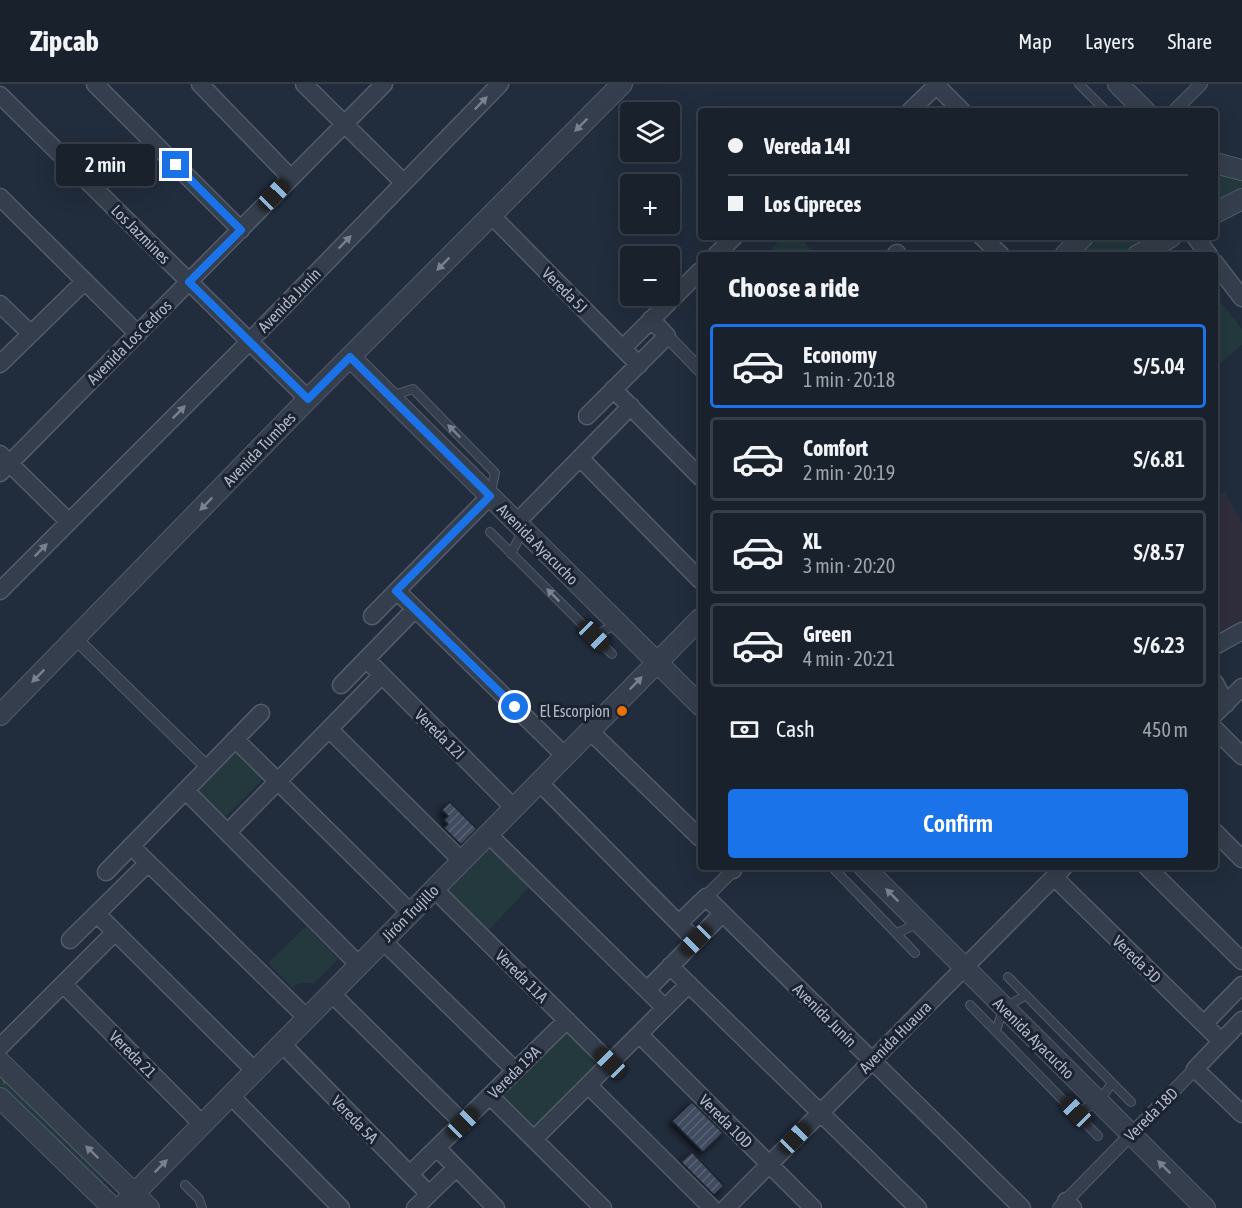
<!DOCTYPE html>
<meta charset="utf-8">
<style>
body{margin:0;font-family:"Asap Condensed",sans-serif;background:#222935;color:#f1f3f6;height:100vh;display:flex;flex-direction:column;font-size:22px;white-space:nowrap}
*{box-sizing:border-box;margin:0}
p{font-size:20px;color:#9fa3aa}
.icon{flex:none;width:33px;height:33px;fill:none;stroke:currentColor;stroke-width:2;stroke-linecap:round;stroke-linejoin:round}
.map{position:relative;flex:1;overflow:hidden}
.sheet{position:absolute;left:698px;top:168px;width:520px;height:618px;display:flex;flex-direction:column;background:#19212d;border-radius:6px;box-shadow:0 6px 24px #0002,0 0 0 2px #373e49}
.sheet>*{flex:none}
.banner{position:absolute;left:698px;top:24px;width:520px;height:132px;border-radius:6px;box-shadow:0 6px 24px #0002,0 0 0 2px #373e49;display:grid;align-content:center;height:132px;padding:0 30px;background:#19212d}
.fabs{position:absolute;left:620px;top:18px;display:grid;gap:12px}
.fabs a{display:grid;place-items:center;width:60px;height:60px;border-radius:6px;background:#19212d;box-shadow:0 6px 24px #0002,0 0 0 2px #373e49;font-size:30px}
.end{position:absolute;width:27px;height:27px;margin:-14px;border:8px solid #1a73e8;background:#fff;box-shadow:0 0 0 3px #fff}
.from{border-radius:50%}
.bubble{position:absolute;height:42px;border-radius:6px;background:#19212d;box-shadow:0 6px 24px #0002,0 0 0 2px #373e49;font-size:20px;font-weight:600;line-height:42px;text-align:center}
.car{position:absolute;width:18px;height:36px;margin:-18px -9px;border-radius:8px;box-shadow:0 0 4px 2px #0007;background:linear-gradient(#222 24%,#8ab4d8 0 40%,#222 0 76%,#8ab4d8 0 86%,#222 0)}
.banner b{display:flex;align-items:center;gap:21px;height:57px;font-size:22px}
.banner b+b{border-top:2px solid #373e49}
.banner i{width:15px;height:15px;background:#f1f3f6}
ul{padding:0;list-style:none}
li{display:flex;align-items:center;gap:18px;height:84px;margin:0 12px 9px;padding:0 18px;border:3px solid #373e49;border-radius:6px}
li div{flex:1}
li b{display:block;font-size:22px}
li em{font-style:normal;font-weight:600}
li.on{border-color:#1a73e8}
li>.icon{width:54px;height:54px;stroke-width:1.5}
h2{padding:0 30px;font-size:27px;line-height:72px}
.pay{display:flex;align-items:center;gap:15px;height:66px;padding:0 30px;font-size:22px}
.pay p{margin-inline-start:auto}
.primary-button{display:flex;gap:12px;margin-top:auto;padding:12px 30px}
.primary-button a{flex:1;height:69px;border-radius:6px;background:#1a73e8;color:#fff;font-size:24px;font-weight:600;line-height:69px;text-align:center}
header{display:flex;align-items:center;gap:36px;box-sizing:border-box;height:84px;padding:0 30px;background:#19212d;border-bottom:2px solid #373e49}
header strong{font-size:28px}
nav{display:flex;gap:33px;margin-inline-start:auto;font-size:21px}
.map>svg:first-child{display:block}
</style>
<header>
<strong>Zipcab</strong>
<nav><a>Map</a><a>Layers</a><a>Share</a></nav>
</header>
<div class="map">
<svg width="1242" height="1124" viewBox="0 0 1242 1124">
<defs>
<pattern id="grass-tufts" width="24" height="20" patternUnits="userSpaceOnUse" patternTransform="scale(1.5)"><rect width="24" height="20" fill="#23393d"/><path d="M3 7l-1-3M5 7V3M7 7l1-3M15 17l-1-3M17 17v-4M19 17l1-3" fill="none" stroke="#415458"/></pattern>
<pattern id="building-hatch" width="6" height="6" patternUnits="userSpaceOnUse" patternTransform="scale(1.5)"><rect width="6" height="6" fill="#404b5e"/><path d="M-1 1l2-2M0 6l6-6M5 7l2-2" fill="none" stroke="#596374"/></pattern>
<filter id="shadow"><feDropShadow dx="-3.5" dy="3.5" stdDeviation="3" flood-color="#0009"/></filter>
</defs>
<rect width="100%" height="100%" fill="#212c3c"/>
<!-- medical -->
<path fill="#302e3d" d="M1225 408 1242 439V537L1215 551V414Z"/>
<!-- grass -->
<path fill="url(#grass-tufts)" d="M0 986 109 1094 101 1100 63 1061 32 1037 0 1005Z"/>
<!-- park -->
<path fill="#23393d" d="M1215 82 1242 90V105L1215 120Z
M783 153H799L817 171H765Z
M1086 153H1156L1123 171H1068Z
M1215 211 1242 245V261L1218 281 1215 278Z
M237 661 267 691 224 734 194 705Z
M489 755 532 800 485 850 438 805Z
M306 842 338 875 314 899H299L293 904 268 879Z
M567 941 605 980 534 1050 495 1011Z"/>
<!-- building -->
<path fill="url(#building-hatch)" stroke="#1d2533" stroke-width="1.5" filter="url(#shadow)" d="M450 718 477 745 461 761 444 744 448 740 444 736 448 732 442 726Z
M692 1018 723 1049 703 1068 672 1037Z
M692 1068 724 1102 714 1111 681 1078Z"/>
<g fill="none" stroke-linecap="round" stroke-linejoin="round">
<!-- service casing -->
<g stroke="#545b6a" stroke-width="10">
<path id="service" d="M1079 0 1106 27
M391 312 413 305 495 389 490 412
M490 448 612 570
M511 470 523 446
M594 552 618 539
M832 783 915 869
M897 849 919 839
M1008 893 1131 1018
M970 921 1098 1052
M996 946 1004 924 1026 911
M1076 1028 1098 1019 1112 999
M185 1101 199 1115 202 1124"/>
</g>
<!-- pedestrian casing -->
<g stroke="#545b6a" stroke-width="14">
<path id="pedestrian" d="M1174 27 1201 0
M667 252 700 286
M75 554 208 684
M706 813 736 783
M1059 1124 1195 985"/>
</g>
<!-- minor casing -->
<g stroke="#545b6a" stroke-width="19">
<path id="minor" d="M95 0 241 146
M200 0 291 94
M304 0 403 98
M935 0 962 27
M0 11 308 315
M910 27 937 1
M0 113 138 250
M491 131 639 281
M982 153 1001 171
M1195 153 1209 171
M716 171 734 153
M895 171 897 169
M1215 179 1242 214
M0 220 31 250
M623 264 700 187
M0 280 85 197
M613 305 700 393
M587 332 667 252 651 235
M0 370 69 438
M580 374 700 496
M0 389 384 0
M516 439 631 322
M0 507 250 257 500 0
M397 507 565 672
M372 532 490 412
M1215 562 1242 547
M366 575 514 724
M1215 599 1226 620
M341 601 415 525
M1215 630 1242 603
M1215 645 1242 672
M330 646 462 777
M590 647 700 754
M235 655 411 829
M539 698 695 856
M186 707 359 881
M228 748 382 591
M1215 748 1242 775
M488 750 665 924
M131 762 307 934
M730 783 733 786
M1147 783 1242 877
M106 788 261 629
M1054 793 1221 957
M434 805 610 979
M97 830 255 987
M679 839 706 813 1022 1124
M70 856 148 779
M383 857 515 986
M670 882 918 1124
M63 900 202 1040
M647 906 722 830
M331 909 463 1039
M1242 936 1195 985 1242 1030
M1204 940 1242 901
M639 950 813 1124
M282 960 429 1110
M0 963 115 848
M588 1001 712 1124
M230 1011 341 1124
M490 1012 603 1124
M534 1055 689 900
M437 1064 496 1124
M410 1090 567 936
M1066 1117 1073 1124
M415 1124 456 1084
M726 1124 1064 783"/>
</g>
<!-- tertiary casing -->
<g stroke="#545b6a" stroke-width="22">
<path id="tertiary" d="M1118 0 1145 27
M1215 79 1242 86
M1215 129 1242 115
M1065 171 1083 153
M1138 171 1171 153
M350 273 700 621
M0 631 308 315 622 0
M864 783 1205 1124
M0 978 149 1124
M0 1014 113 1124
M120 1124 700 535"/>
</g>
<!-- service -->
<use href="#service" stroke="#353e4c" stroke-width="8"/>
<!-- pedestrian -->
<use href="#pedestrian" stroke="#353e4c" stroke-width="12"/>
<!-- minor -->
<use href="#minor" stroke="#353e4c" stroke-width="16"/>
<!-- tertiary -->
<use href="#tertiary" stroke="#353e4c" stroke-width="20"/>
</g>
<!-- one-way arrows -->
<defs><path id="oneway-solid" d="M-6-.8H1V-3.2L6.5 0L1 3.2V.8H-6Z" transform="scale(1.5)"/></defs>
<g fill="#798190">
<use href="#oneway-solid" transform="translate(481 19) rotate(-46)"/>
<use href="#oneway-solid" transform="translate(581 41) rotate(135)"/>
<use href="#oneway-solid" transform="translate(345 158) rotate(-46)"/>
<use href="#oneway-solid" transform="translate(443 180) rotate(135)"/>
<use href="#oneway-solid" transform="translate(179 328) rotate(-45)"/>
<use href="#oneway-solid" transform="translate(454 347) rotate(-134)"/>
<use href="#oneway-solid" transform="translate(206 420) rotate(134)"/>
<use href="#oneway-solid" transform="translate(41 466) rotate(-45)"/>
<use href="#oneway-solid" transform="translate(553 511) rotate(-135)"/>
<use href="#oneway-solid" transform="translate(38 592) rotate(135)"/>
<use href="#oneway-solid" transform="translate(636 599) rotate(-46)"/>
<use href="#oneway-solid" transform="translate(892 811) rotate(-135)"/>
<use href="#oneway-solid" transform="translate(92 1068) rotate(-136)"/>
<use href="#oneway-solid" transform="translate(161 1082) rotate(-45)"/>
<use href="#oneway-solid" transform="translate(1164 1083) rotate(-135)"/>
</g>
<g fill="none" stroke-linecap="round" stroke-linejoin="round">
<!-- route -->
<path stroke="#1a73e8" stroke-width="8" d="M176 81 241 146 189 198 308 315 350 273 490 412 396 507 515 623"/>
</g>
<!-- markers -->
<circle fill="#e8710a" stroke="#1b2331" stroke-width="2" cx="622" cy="627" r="6"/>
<g text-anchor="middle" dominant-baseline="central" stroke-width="6" stroke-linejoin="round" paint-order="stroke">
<!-- street labels -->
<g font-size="16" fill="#b1b8c8" stroke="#1b2331">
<text transform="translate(141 150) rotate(45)">Los Jazmines</text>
<text transform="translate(565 206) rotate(45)">Vereda 5J</text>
<text transform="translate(289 216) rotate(-46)">Avenida Junín</text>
<text transform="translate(129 258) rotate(-45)">Avenida Los Cedros</text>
<text transform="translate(259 365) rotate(-46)">Avenida Tumbes</text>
<text transform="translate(538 460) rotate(45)">Avenida Ayacucho</text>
<text transform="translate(440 650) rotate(45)">Vereda 12I</text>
<text transform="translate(410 829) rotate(-45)">Jirón Trujillo</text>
<text transform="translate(1137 875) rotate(44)">Vereda 3D</text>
<text transform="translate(522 892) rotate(45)">Vereda 11A</text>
<text transform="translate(825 931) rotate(45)">Avenida Junín</text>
<text transform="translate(895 953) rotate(-45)">Avenida Huaura</text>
<text transform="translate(1034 954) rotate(45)">Avenida Ayacucho</text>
<text transform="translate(133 970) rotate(45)">Vereda 21</text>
<text transform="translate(514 988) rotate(-45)">Vereda 19A</text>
<text transform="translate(1151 1030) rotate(-45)">Vereda 18D</text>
<text transform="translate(355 1035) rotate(46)">Vereda 5A</text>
<text transform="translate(726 1037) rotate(45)">Vereda 10D</text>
</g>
<!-- poi labels -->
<g font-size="16" fill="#b1b8c8" stroke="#1b2331" text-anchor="end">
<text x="610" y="627">El Escorpion</text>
</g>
</g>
</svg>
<div class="fabs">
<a><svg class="icon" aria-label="layers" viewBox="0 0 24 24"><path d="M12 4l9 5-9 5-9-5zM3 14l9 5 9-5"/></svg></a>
<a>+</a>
<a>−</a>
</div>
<i class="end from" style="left:515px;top:623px"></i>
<i class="end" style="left:176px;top:81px"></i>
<div class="bubble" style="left:56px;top:60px;width:99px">2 min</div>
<i class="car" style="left:274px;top:111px;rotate:44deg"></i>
<i class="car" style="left:594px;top:552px;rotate:135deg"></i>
<i class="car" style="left:696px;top:856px;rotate:225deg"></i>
<i class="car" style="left:610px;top:979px;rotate:315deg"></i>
<i class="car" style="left:1076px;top:1028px;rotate:316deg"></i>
<i class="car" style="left:463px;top:1039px;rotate:45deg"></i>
<i class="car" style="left:795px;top:1054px;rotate:44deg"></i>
<div class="banner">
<b><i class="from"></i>Vereda 14I</b>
<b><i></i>Los Cipreces</b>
</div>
<section class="sheet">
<h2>Choose a ride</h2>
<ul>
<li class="on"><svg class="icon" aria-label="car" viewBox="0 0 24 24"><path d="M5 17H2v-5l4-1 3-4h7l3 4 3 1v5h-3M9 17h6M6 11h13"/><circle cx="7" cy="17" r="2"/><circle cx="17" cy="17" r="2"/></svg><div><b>Economy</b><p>1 min · 20:18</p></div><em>S/5.04</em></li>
<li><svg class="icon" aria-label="car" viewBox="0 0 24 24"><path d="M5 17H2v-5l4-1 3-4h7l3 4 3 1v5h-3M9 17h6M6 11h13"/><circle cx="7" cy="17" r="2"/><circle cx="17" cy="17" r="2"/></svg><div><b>Comfort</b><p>2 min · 20:19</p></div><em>S/6.81</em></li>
<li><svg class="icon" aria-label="car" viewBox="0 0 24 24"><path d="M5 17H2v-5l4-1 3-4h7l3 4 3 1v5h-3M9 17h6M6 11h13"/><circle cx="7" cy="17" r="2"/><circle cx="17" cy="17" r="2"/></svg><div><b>XL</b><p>3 min · 20:20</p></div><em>S/8.57</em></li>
<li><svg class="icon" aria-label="car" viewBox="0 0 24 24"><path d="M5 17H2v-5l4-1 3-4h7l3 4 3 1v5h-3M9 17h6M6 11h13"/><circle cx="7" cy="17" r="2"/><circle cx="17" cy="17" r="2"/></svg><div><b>Green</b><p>4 min · 20:21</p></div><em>S/6.23</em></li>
</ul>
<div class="pay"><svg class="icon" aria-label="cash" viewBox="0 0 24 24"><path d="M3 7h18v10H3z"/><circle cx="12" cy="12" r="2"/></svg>Cash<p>450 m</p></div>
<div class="primary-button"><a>Confirm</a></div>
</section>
</div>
